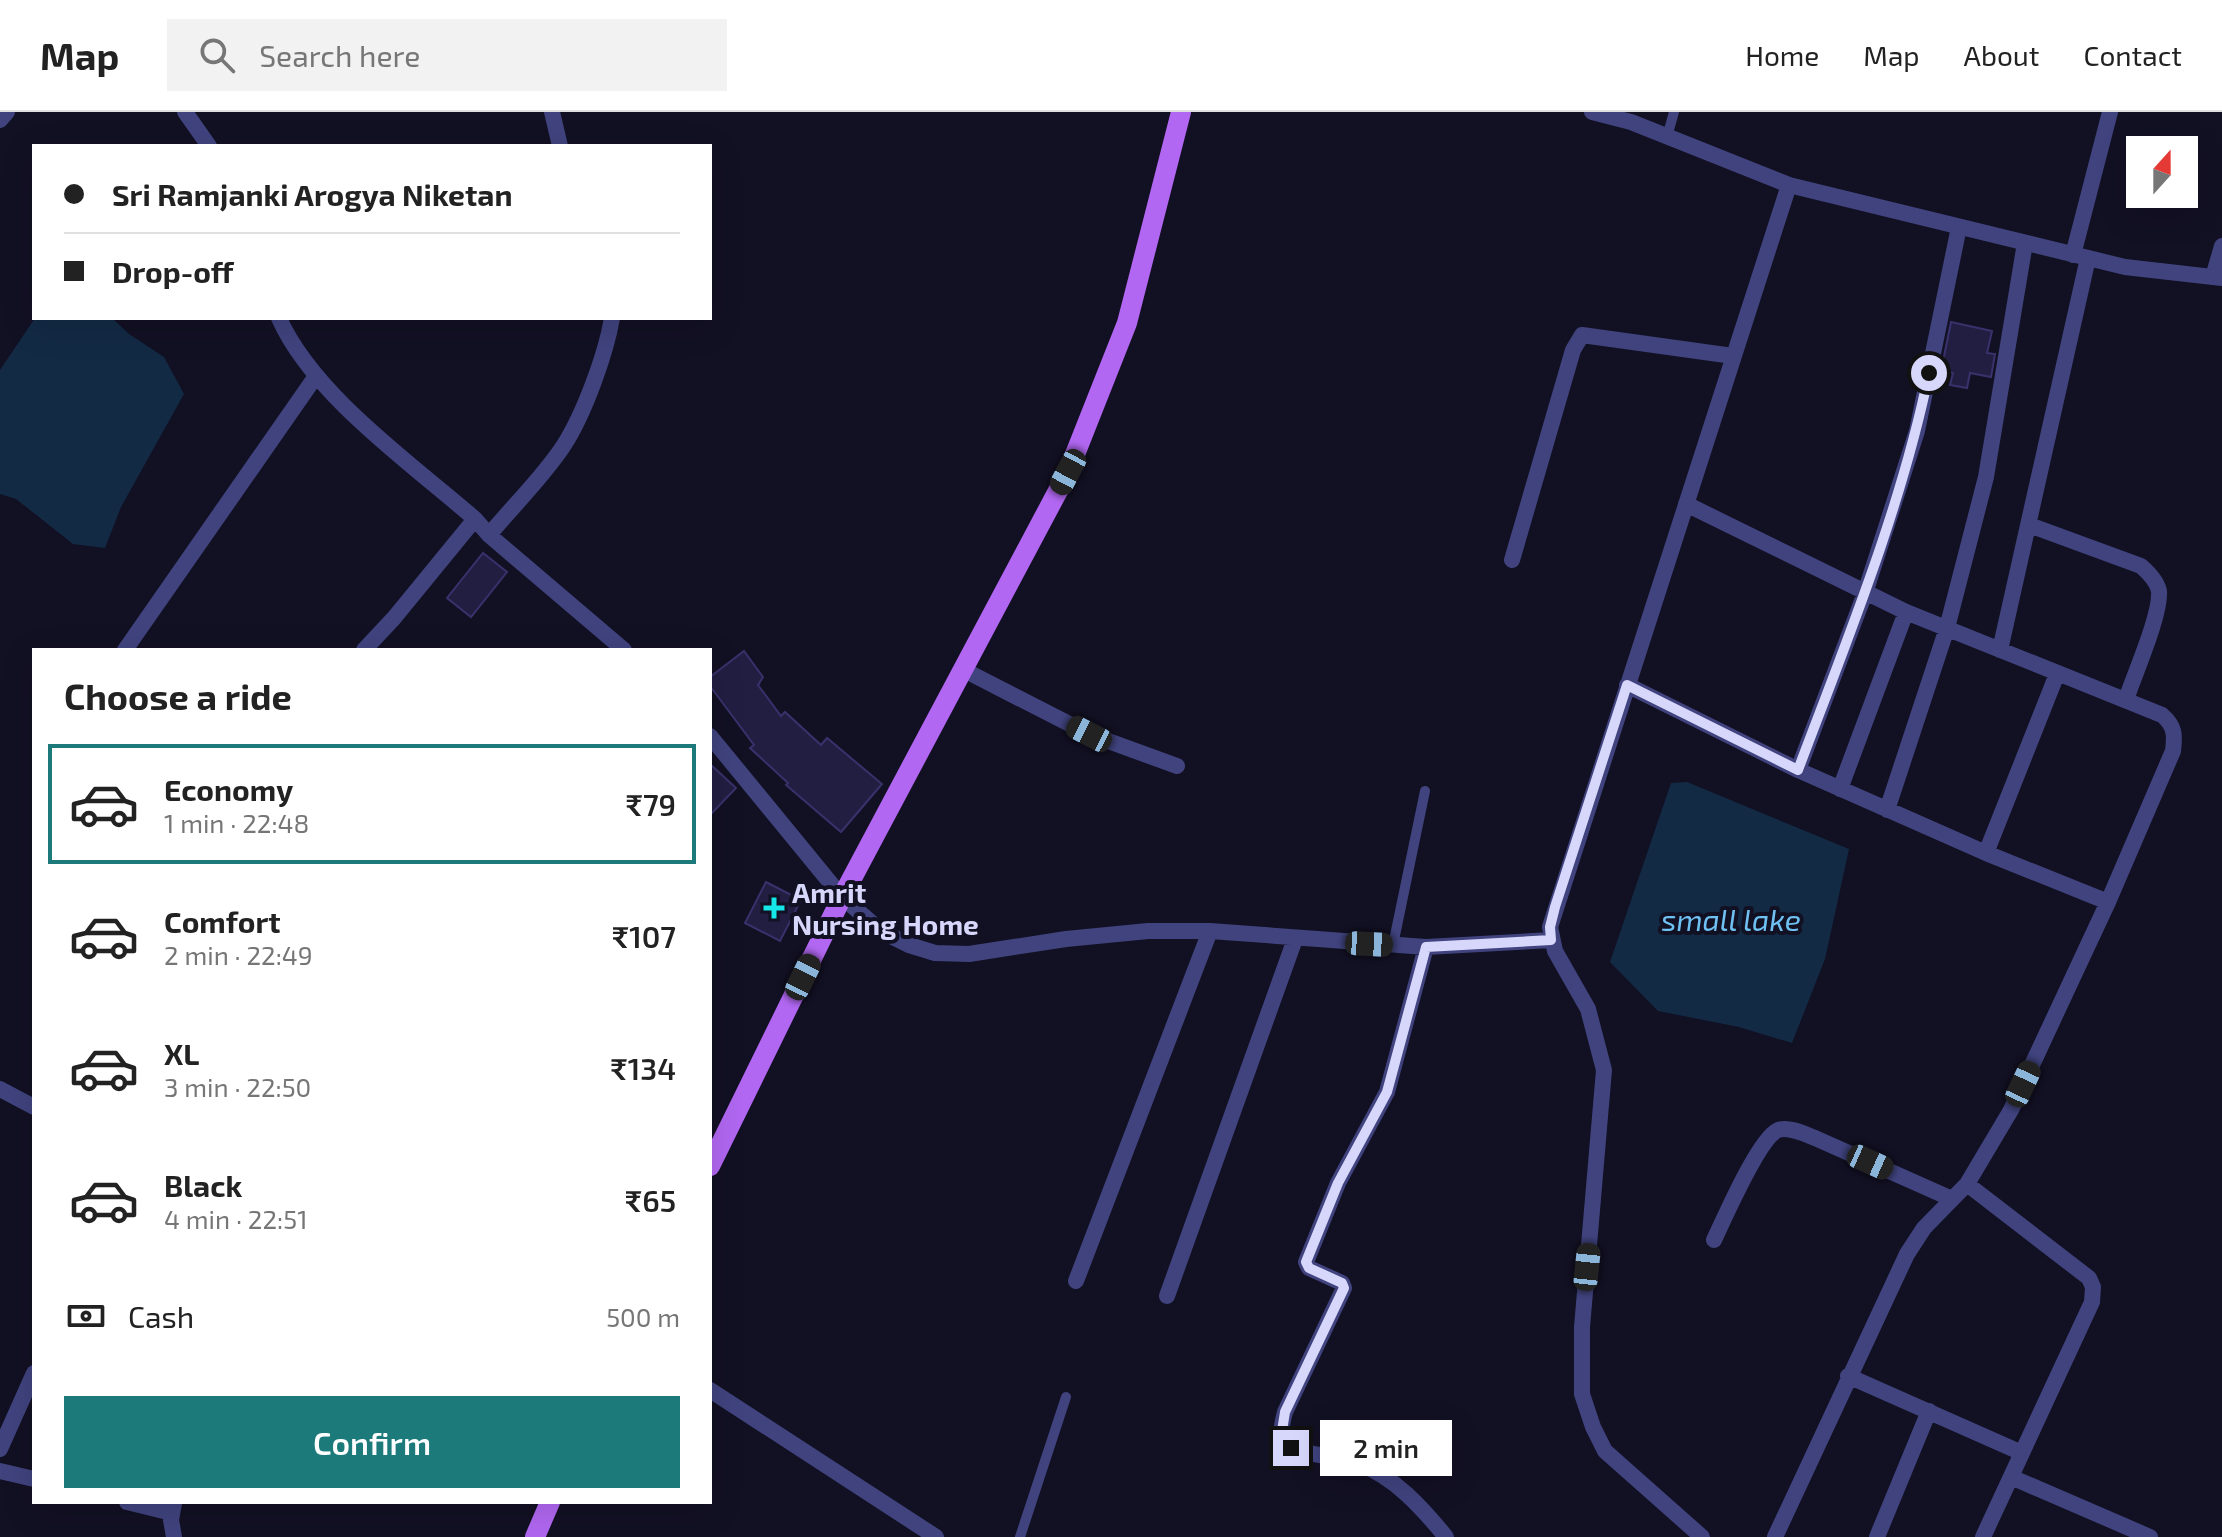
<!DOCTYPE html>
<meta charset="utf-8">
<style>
body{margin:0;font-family:"Exo 2",sans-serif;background:#f2f2f2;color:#222;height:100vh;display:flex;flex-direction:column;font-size:30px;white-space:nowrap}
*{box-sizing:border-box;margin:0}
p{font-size:26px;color:#767676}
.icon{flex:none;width:44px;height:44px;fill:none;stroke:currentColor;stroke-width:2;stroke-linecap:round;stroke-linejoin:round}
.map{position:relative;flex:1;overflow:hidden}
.drawer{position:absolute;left:32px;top:536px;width:680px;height:856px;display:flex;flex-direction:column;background:#fff;border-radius:0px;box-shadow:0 8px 32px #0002}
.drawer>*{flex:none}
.banner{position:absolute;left:32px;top:32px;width:680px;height:176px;border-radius:0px;box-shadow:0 8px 32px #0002;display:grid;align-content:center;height:176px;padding:0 32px;background:#fff}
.needle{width:52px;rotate:21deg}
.fabs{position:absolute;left:2126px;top:24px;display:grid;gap:16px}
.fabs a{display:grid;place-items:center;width:72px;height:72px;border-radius:0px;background:#fff;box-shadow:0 8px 32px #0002;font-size:40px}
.end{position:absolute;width:36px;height:36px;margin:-18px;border:10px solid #d7d6fb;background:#111;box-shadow:0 0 0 4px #111}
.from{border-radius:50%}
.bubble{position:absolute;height:56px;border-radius:0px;background:#fff;box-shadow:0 8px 32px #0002;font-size:26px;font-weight:600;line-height:56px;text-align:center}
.car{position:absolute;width:24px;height:48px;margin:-24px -12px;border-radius:10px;box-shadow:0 0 6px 2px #0007;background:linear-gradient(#222 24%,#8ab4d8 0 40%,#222 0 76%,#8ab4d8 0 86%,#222 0)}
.banner b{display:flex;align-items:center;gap:28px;height:76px;font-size:30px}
.banner b+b{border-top:2px solid #e0e0e0}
.banner i{width:20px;height:20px;background:#222}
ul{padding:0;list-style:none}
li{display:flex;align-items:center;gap:24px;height:120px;margin:0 16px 12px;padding:0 16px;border:4px solid transparent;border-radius:0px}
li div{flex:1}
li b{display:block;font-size:30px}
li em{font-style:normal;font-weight:600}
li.active{border-color:#1c7a7b}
li>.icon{width:72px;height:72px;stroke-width:1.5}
h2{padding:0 32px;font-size:36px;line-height:96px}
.pay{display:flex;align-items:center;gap:20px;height:88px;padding:0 32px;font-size:30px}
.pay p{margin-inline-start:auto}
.cta{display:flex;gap:16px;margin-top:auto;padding:16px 32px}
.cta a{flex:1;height:92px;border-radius:0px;background:#1c7a7b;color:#fff;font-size:32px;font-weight:600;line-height:92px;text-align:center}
header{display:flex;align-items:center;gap:48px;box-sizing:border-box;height:112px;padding:0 40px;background:#fff;border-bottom:2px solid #e0e0e0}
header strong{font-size:38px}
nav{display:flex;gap:44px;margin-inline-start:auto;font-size:28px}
.search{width:560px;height:72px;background:#f2f2f2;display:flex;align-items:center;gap:20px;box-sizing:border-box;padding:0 28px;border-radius:0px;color:#767676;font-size:30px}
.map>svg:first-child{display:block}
</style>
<header>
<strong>Map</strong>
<div class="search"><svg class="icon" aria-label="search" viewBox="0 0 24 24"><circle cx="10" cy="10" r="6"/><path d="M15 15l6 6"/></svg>Search here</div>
<nav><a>Home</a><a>Map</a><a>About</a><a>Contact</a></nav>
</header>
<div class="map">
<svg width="2222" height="1425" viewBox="0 0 2222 1425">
<rect width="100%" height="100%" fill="#121023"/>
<!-- water -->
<path fill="#132a45" d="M35 206H112L129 222 164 245 184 282 121 395 105 436 73 432 16 387 0 382V258Z
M1687 670 1849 737 1825 847 1792 931 1739 915 1658 899 1610 850 1671 671Z"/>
<!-- building -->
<path fill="#221e42" stroke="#38326c" stroke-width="2" d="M1951 210 1992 219 1987 241 1995 242 1991 265 1970 261 1967 276 1950 273 1953 261 1941 259Z
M483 441 507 460 471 505 447 486Z
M744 539 763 565 758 573 781 604 785 600 821 633 827 626 882 672 841 720 786 673 788 671 750 636 754 633 710 574V565Z
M710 652 736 676 710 703Z
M766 770 801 788 780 829 745 811Z"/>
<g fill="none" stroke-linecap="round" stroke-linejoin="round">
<!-- service -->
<path stroke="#40437e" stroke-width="10" d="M1667 25 1674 0
M1393 833 1425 679
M1020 1425 1066 1285"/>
<!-- minor -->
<path stroke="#40437e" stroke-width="16" d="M185 0 209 34
M552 0 560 34
M0 8 7 0
M2073 143 2110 0
M2213 165 2222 134
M279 206C313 283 412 352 475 407L489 423 624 538
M1686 392 1906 500 2162 603C2175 614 2175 623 2173 639L2108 790 2011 998 1967 1072 1924 1116 1907 1142 1775 1425
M2029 413 2141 454C2149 461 2157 469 2159 479 2161 503 2134 563 2126 588
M489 423C513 394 544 364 564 333 584 302 606 242 612 206
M1512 448 1573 238 1582 223 1733 244
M125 538 316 264
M364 538 394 506 475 407
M2000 538 2088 146
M964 558 1089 622 1177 654
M1627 573 1798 658 1986 741 2108 790
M710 624 842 785 881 819 909 833 935 841 969 842 1066 827 1148 819H1210L1426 835 1551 828
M1798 658 1865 481 1917 319 1959 115
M1840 677 1906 500
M1887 698 1947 516 1986 365 2025 131
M1986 741 2057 562
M1426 835 1387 980 1338 1071 1306 1150 1309 1156 1342 1171 1344 1176 1285 1300C1281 1315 1278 1326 1291 1336 1313 1344 1337 1344 1359 1352 1394 1364 1423 1397 1446 1425
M1967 1072 2089 1166 2093 1175 2092 1190 1983 1425
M1714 1128C1724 1107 1759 1026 1778 1018 1789 1014 1805 1022 1815 1026L1952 1087
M1076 1169 1210 819
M1167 1184 1295 827
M1848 1264 2022 1341
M0 1337 34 1261
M0 1359 34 1367
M2011 1365 2150 1425
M127 1390 172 1401
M174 1391 171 1408 174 1425
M1702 1425 1605 1339 1593 1315 1582 1282V1215L1604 958 1588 897 1555 839 1550 815 1789 73
M1877 1425 1929 1299"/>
<!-- tertiary -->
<path stroke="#40437e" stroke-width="16" d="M1592 0 1631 10 1789 73 2125 155 2222 166
M0 977 34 995
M710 1278 936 1425"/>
<!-- primary -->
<path stroke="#b167f1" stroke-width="20" d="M710 1054 842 785 1068 360 1127 211 1181 0
M535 1425 550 1390"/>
</g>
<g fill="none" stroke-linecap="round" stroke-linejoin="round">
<!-- route -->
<path stroke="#d7d6fb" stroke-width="10" d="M1291 1336 1281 1325 1285 1300 1344 1176 1342 1171 1309 1156 1306 1150 1338 1071 1387 980 1426 835 1551 828 1550 815 1555 795 1627 573 1798 658C1847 528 1901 397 1929 261"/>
</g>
<!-- markers -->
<path fill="#15e6e8" stroke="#121023" stroke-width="3" d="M770 784h8v8h8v8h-8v8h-8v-8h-8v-8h8z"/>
<g text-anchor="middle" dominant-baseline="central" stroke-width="8" stroke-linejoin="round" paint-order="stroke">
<!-- poi labels -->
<g font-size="28" font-weight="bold" fill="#d7d6fb" stroke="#121023" text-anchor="start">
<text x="792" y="780">Amrit<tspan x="792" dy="32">Nursing Home</tspan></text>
</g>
<!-- water labels -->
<g font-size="30" font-style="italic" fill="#6ec1f2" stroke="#121023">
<text x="1731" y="807">small lake</text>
</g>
</g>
</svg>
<div class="fabs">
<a><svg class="needle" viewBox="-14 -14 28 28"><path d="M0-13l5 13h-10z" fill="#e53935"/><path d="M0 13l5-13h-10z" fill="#767676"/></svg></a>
</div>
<i class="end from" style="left:1929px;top:261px"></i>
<i class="end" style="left:1291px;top:1336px"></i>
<div class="bubble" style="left:1320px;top:1308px;width:132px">2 min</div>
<i class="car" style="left:1068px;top:360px;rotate:208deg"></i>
<i class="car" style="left:1089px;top:622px;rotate:297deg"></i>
<i class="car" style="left:1369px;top:832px;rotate:93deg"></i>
<i class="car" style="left:803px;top:865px;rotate:26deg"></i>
<i class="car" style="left:2023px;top:972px;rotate:25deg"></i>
<i class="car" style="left:1870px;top:1050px;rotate:114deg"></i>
<i class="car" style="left:1587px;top:1155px;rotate:6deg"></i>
<div class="banner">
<b><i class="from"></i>Sri Ramjanki Arogya Niketan</b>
<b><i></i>Drop-off</b>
</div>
<section class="drawer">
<h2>Choose a ride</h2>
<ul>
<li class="active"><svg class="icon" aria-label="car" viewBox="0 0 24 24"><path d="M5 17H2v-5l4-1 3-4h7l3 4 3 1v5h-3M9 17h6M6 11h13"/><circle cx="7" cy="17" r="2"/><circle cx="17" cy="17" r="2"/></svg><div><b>Economy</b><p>1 min · 22:48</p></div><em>₹79</em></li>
<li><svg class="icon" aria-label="car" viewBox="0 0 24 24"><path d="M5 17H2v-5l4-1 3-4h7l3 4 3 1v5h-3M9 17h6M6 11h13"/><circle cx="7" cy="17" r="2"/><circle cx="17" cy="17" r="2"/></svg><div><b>Comfort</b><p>2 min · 22:49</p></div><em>₹107</em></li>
<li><svg class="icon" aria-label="car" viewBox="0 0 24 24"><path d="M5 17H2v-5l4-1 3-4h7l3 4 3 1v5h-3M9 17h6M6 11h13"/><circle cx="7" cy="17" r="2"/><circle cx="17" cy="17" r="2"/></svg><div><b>XL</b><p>3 min · 22:50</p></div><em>₹134</em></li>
<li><svg class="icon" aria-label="car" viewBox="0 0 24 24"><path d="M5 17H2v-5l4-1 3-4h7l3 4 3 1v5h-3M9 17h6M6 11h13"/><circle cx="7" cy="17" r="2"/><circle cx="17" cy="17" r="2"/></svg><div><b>Black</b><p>4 min · 22:51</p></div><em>₹65</em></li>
</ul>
<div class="pay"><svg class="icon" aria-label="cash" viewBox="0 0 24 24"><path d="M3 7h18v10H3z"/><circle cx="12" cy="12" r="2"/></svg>Cash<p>500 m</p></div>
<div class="cta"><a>Confirm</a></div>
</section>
</div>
